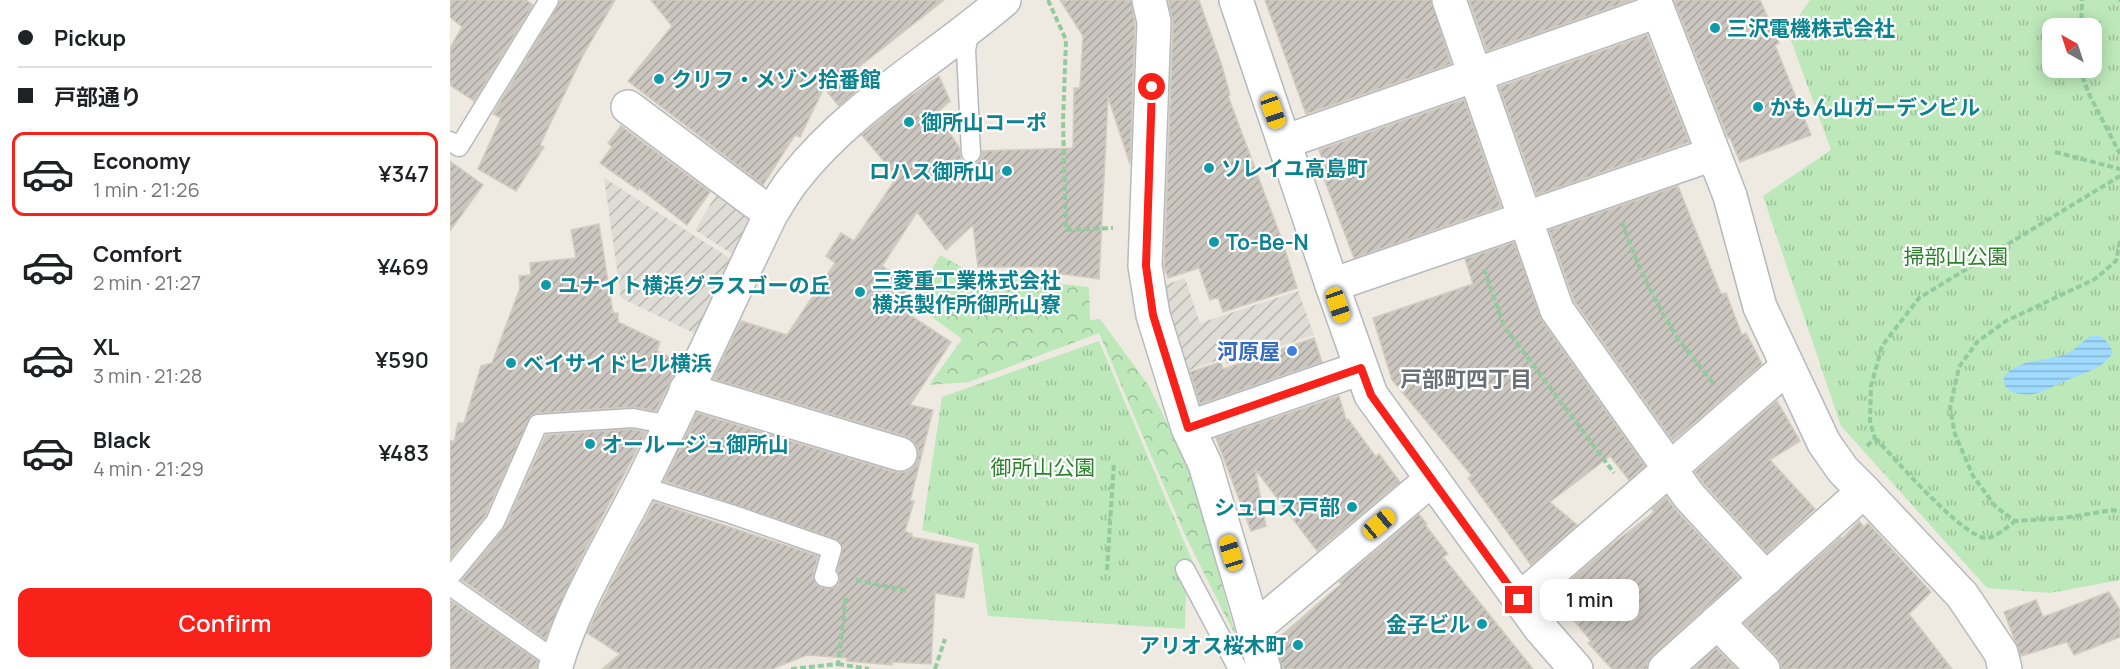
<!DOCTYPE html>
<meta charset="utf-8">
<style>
body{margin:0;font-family:Manrope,"Noto Sans JP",sans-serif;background:#f6f6f6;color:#202124;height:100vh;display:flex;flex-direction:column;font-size:22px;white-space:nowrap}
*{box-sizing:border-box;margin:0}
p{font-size:20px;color:#757577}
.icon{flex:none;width:33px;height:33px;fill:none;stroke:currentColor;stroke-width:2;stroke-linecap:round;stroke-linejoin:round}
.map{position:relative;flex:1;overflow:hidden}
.drawer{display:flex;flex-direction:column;background:#fff;width:450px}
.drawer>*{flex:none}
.guide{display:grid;align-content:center;height:132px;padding:0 18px;background:#fff}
.needle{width:39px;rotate:321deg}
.tools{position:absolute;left:1592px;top:18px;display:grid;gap:12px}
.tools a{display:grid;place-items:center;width:60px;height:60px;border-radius:12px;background:#fff;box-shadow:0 3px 15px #0003;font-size:30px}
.end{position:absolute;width:27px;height:27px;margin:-14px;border:8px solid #f9221b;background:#fff;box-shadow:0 0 0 3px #fff}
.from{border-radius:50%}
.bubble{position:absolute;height:42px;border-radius:12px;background:#fff;box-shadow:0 3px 15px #0003;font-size:20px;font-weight:600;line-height:42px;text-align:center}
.car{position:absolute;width:18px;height:36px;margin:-18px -9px;border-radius:8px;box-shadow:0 0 4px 2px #0007;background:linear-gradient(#f5c518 24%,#345 0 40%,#f5c518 0 76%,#345 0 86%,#f5c518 0)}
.guide b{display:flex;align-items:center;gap:21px;height:57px;font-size:22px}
.guide b+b{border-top:2px solid #e0e0e0}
.guide i{width:15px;height:15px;background:#202124}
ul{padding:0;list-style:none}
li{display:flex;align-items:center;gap:18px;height:84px;margin:0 12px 9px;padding:0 6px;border:3px solid transparent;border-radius:12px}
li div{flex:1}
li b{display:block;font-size:22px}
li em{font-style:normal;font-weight:600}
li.selected{border-color:#f9221b}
li>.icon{width:54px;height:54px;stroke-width:1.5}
.button{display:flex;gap:12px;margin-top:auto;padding:12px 18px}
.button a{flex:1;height:69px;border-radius:12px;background:#f9221b;color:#fff;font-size:24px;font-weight:600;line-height:69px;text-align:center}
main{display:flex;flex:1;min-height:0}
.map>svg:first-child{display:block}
</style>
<main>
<section class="drawer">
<div class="guide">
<b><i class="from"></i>Pickup</b>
<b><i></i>戸部通り</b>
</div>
<ul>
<li class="selected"><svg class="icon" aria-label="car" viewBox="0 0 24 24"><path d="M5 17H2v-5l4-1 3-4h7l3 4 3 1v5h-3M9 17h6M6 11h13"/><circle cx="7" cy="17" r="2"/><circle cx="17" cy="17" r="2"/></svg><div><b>Economy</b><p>1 min · 21:26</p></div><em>¥347</em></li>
<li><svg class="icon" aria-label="car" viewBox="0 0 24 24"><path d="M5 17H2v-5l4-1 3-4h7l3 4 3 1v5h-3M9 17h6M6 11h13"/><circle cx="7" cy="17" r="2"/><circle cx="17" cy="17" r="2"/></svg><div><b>Comfort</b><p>2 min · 21:27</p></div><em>¥469</em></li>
<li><svg class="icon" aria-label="car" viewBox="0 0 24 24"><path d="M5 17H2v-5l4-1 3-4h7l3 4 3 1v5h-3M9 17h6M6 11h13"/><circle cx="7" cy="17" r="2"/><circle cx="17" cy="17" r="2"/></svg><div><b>XL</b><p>3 min · 21:28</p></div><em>¥590</em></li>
<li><svg class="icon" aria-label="car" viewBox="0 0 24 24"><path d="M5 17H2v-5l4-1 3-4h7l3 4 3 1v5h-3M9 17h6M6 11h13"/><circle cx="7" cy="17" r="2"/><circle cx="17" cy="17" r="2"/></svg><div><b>Black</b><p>4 min · 21:29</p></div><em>¥483</em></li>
</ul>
<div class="button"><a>Confirm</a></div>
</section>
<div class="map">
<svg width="1670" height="669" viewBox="0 0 1670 669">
<defs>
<pattern id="industrial-furrows" width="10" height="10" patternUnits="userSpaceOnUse" patternTransform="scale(1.5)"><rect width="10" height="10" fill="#dedcd5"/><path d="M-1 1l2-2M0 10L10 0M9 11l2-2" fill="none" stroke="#b7b6b0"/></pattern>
<pattern id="forest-crowns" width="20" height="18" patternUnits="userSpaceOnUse" patternTransform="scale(1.5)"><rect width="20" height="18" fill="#bce8ba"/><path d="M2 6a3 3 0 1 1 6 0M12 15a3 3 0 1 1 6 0" fill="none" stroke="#9cbf9b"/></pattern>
<pattern id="park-tufts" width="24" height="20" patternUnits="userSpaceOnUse" patternTransform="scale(1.5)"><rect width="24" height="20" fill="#bce8ba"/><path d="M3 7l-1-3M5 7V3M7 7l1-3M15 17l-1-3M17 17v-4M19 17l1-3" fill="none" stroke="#9cbf9b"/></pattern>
<pattern id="water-rules" width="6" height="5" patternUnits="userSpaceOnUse" patternTransform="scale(1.5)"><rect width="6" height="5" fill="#a0daff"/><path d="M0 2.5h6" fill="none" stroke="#85b4d2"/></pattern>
<pattern id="building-hatch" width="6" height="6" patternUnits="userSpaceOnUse" patternTransform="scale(1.5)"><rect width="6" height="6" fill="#cbc7c0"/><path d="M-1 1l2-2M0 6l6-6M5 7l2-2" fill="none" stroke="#a8a5a0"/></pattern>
</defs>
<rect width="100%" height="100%" fill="#eeeae1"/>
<!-- industrial -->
<path fill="url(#industrial-furrows)" d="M154 178 284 261 250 336 171 298Z
M269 190 306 218 287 257 245 230Z
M735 278 750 323 848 291 864 335 777 364 774 358 732 373 705 288Z"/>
<!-- forest -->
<path fill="url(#forest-crowns)" d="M490 255 526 275 639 287 640 320 650 319 699 386 742 475 786 637 734 533 649 333 519 382 479 385 512 339 463 303Z"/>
<!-- park -->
<path fill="url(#park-tufts)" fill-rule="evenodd" d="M1360 0H1670V580L1600 593 1537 588 1391 426 1313 196 1381 150 1338 32ZM1602 28H1641V68H1602Z
M649 341 750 579 736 589 735 629 538 616 528 544 472 530 492 397Z"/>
<!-- water -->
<path fill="url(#water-rules)" d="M1643 335C1654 335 1660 344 1663 353 1651 370 1633 373 1615 381 1595 389 1589 398 1566 393 1556 391 1554 386 1554 377 1568 358 1596 362 1616 354 1628 349 1633 339 1643 335Z"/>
<!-- building -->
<path fill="url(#building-hatch)" stroke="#d3ccbe" stroke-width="1.5" d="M0 0H76L83 5 24 101 0 85V48L12 27 0 17Z
M111 0H165L133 55 90 145 94 147 66 191 28 169 51 118 43 114Z
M201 0H494L405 70 415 83 389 106 374 88 350 137 345 135 313 185 178 81 222 26Z
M610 0H681L685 24 680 164 658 97 649 279 605 273V267H528L523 225 496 250 467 212 432 266 460 284 446 306 501 342 460 405 483 410 460 501H464L455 531 462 534V537L523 548 514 598 485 593 481 664 442 662V665L397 661V658L357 655 322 669H152L170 654 137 633 160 585 204 502 368 556 363 575 366 585 377 589 383 588 388 585 390 580 387 571 393 547 386 539 214 481 247 413 445 472H455L463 467 468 459V449L463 441 455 436 263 379 291 321 337 335 385 263 376 256 391 233 404 241 447 177 412 135 448 105 489 76 500 101 487 113 509 147 511 159 515 163 521 164 528 162 531 158 532 151 623 148 624 88H630L633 36Z
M718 0H749L772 66 780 95 778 96 832 240 847 288 773 312 768 297 760 300 749 268 718 278 714 267 723 23Z
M815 0H981L1001 64 856 114Z
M1019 0H1183L1037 51Z
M1224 0H1310L1329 43 1325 45 1361 135 1290 162 1280 138H1278Z
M1197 35 1239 142 1087 195 1049 87Z
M1014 99 1051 207 904 258 870 168 875 166 869 150Z
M171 126 260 192 237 225 189 188 188 190 150 163 162 147 158 143Z
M0 161 33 185 0 231Z
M1228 186 1271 294 1276 293 1292 335 1296 333 1312 364 1223 441 1124 301 1099 230Z
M149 224 163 313H168V322L210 342 207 351 230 362 206 411 182 407 87 413 81 415 35 516 0 559V440L4 442 8 423H14L31 366 42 363 70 288 69 276 81 275 80 263 126 258 121 230Z
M1064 242 1092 321 1195 466 1179 480 1160 456 1100 502 1127 525 1081 565 1018 478 1022 476 942 380 923 318 1023 284 1015 259Z
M864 338 872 362 750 404 740 372 771 362 773 369Z
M889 396 896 420 898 419 926 457 929 454 950 482 867 551 805 469 816 526 801 531 766 438Z
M1327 401 1350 441 1320 460 1365 509 1317 553 1254 484 1245 472Z
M182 429 196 432 126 568 95 639 12 580 55 527 96 435Z
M1216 497 1225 509 1289 578 1203 655 1197 663V669H1162L1138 643 1141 641 1103 595 1156 549 1204 512 1202 509Z
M969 514 977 524 976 526 998 554 993 557 1083 669H832L826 640 891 584 889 582Z
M1409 521 1414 527 1418 523 1481 592 1459 614 1502 669H1331V664L1326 656 1294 623 1391 537 1392 539Z
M1659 592 1670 610V637L1624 655 1617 642 1571 656 1554 612 1586 600 1593 617Z
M0 600 88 661 87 669H0Z
M1266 648 1287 669H1243Z"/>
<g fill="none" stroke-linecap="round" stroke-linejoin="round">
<!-- lane casing -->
<g stroke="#b6babf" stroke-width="21">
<path id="lane" d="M520 29 516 50 521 153
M0 141 9 147 99 0
M191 486 281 514 382 549 374 577 379 578
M735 569 788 669
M0 577 45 522 88 424 183 418 220 425
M0 586 107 661"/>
</g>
<!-- street casing -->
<g stroke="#b6babf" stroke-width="36">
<path id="street" d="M699 0 704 22 695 266 703 315 738 428 755 464 799 613 814 669
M999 0 1107 310 1239 496 1316 579
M178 107 321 214
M834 142 1208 11
M882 285 1263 154
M236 390 450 454
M738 428 911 368
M1414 491 1512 595 1551 653 1555 669
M1069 600 1337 367
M1267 622 1313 669
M804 629 982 479
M105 669C123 605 160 546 190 487 235 397 277 305 321 214 328 203 335 190 344 179 400 107 485 59 554 0"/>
</g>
<!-- secondary casing -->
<g stroke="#b5b9bf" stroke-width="36">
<path id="secondary" d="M786 0 882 285 921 395 1091 629 1126 669
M1204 0 1280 196 1310 307 1374 443 1393 470 1414 491 1215 669"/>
</g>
<!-- path -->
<path stroke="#93caa0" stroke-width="4" stroke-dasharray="6 3" stroke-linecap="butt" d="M598 0 616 40 613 122 616 230 663 228
M1669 0 1670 1
M1631 28 1632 0
M1629 68 1639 94 1670 154
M1605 152 1670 169
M1172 222C1186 263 1205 303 1229 340 1240 355 1252 369 1264 384
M1670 241 1666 261 1645 279 1556 321 1527 342 1509 367 1500 408 1505 434 1523 476 1546 507 1565 521 1614 518 1662 510 1670 512
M1034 269 1054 326 1164 473
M1425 438C1443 456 1515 541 1538 538 1548 536 1557 527 1565 521
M1417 446 1425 438 1420 422 1421 386 1432 346 1469 298 1670 176
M657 570 664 462
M406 580 458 591
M388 664 419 669
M341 669 388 664 396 598
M485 669 495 639"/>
<!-- lane -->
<use href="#lane" stroke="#fff" stroke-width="18"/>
<!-- street -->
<use href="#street" stroke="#fff" stroke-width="33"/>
<!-- secondary -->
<use href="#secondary" stroke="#fff" stroke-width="33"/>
</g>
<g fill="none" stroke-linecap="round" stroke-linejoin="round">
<!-- route -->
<path stroke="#f9221b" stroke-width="8" d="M702 87 696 266 703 315 738 428 911 368 921 395 1069 600"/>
</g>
<!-- markers -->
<g fill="#0f9aa8" stroke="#fff" stroke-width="2">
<circle cx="1265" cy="28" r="6"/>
<circle cx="209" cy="79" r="6"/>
<circle cx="1308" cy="107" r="6"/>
<circle cx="459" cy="122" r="6"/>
<circle cx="759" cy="168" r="6"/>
<circle cx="557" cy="171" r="6"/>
<circle cx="764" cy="242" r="6"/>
<circle cx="96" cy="285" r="6"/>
<circle cx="410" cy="292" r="6"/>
<circle cx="61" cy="363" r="6"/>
<circle cx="140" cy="444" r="6"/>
<circle cx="902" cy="507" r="6"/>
<circle cx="1032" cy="624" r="6"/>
<circle cx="848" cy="645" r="6"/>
</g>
<circle fill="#3f7fe0" stroke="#fff" stroke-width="2" cx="842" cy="351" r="6"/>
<g text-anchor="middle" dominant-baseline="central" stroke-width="4.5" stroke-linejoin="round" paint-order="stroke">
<!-- culture labels -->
<g font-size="21" font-weight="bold" fill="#0d838f" stroke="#fff" text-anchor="start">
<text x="1277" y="28">三沢電機株式会社</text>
<text x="221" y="79">クリフ・メゾン拾番館</text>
<text x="1320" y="107">かもん山ガーデンビル</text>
<text x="471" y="122">御所山コーポ</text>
<text x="771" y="168">ソレイユ高島町</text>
<text x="545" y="171" text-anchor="end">ロハス御所山</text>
<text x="776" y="242">To-Be-N</text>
<text x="422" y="280">三菱重工業株式会社<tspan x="422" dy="24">横浜製作所御所山寮</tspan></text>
<text x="108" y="285">ユナイト横浜グラスゴーの丘</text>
<text x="73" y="363">ベイサイドヒル横浜</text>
<text x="152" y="444">オールージュ御所山</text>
<text x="890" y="507" text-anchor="end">シュロス戸部</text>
<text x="1020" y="624" text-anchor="end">金子ビル</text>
<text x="836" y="645" text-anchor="end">アリオス桜木町</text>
</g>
<!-- park labels -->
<g font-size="21" fill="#2b822b" stroke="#fff">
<text x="1506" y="256">掃部山公園</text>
<text x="593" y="467">御所山公園</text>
</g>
<!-- shop labels -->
<g font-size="21" font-weight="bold" fill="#366cbe" stroke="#fff" text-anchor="end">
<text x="830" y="351">河原屋</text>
</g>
<!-- neighbourhood labels -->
<g font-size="22" font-weight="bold" fill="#6a7075" stroke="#fff">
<text x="1016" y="379">戸部町四丁目</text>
</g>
</g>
</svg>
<div class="tools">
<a><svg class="needle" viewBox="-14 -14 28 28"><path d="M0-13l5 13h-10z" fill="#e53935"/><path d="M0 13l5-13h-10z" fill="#757577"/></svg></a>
</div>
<i class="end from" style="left:702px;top:87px"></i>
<i class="end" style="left:1069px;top:600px"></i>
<div class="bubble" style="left:1090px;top:579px;width:99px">1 min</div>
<i class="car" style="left:823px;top:111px;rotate:161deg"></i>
<i class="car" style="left:888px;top:305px;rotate:161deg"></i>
<i class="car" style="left:929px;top:524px;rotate:50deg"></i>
<i class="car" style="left:781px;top:553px;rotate:343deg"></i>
</div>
</main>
